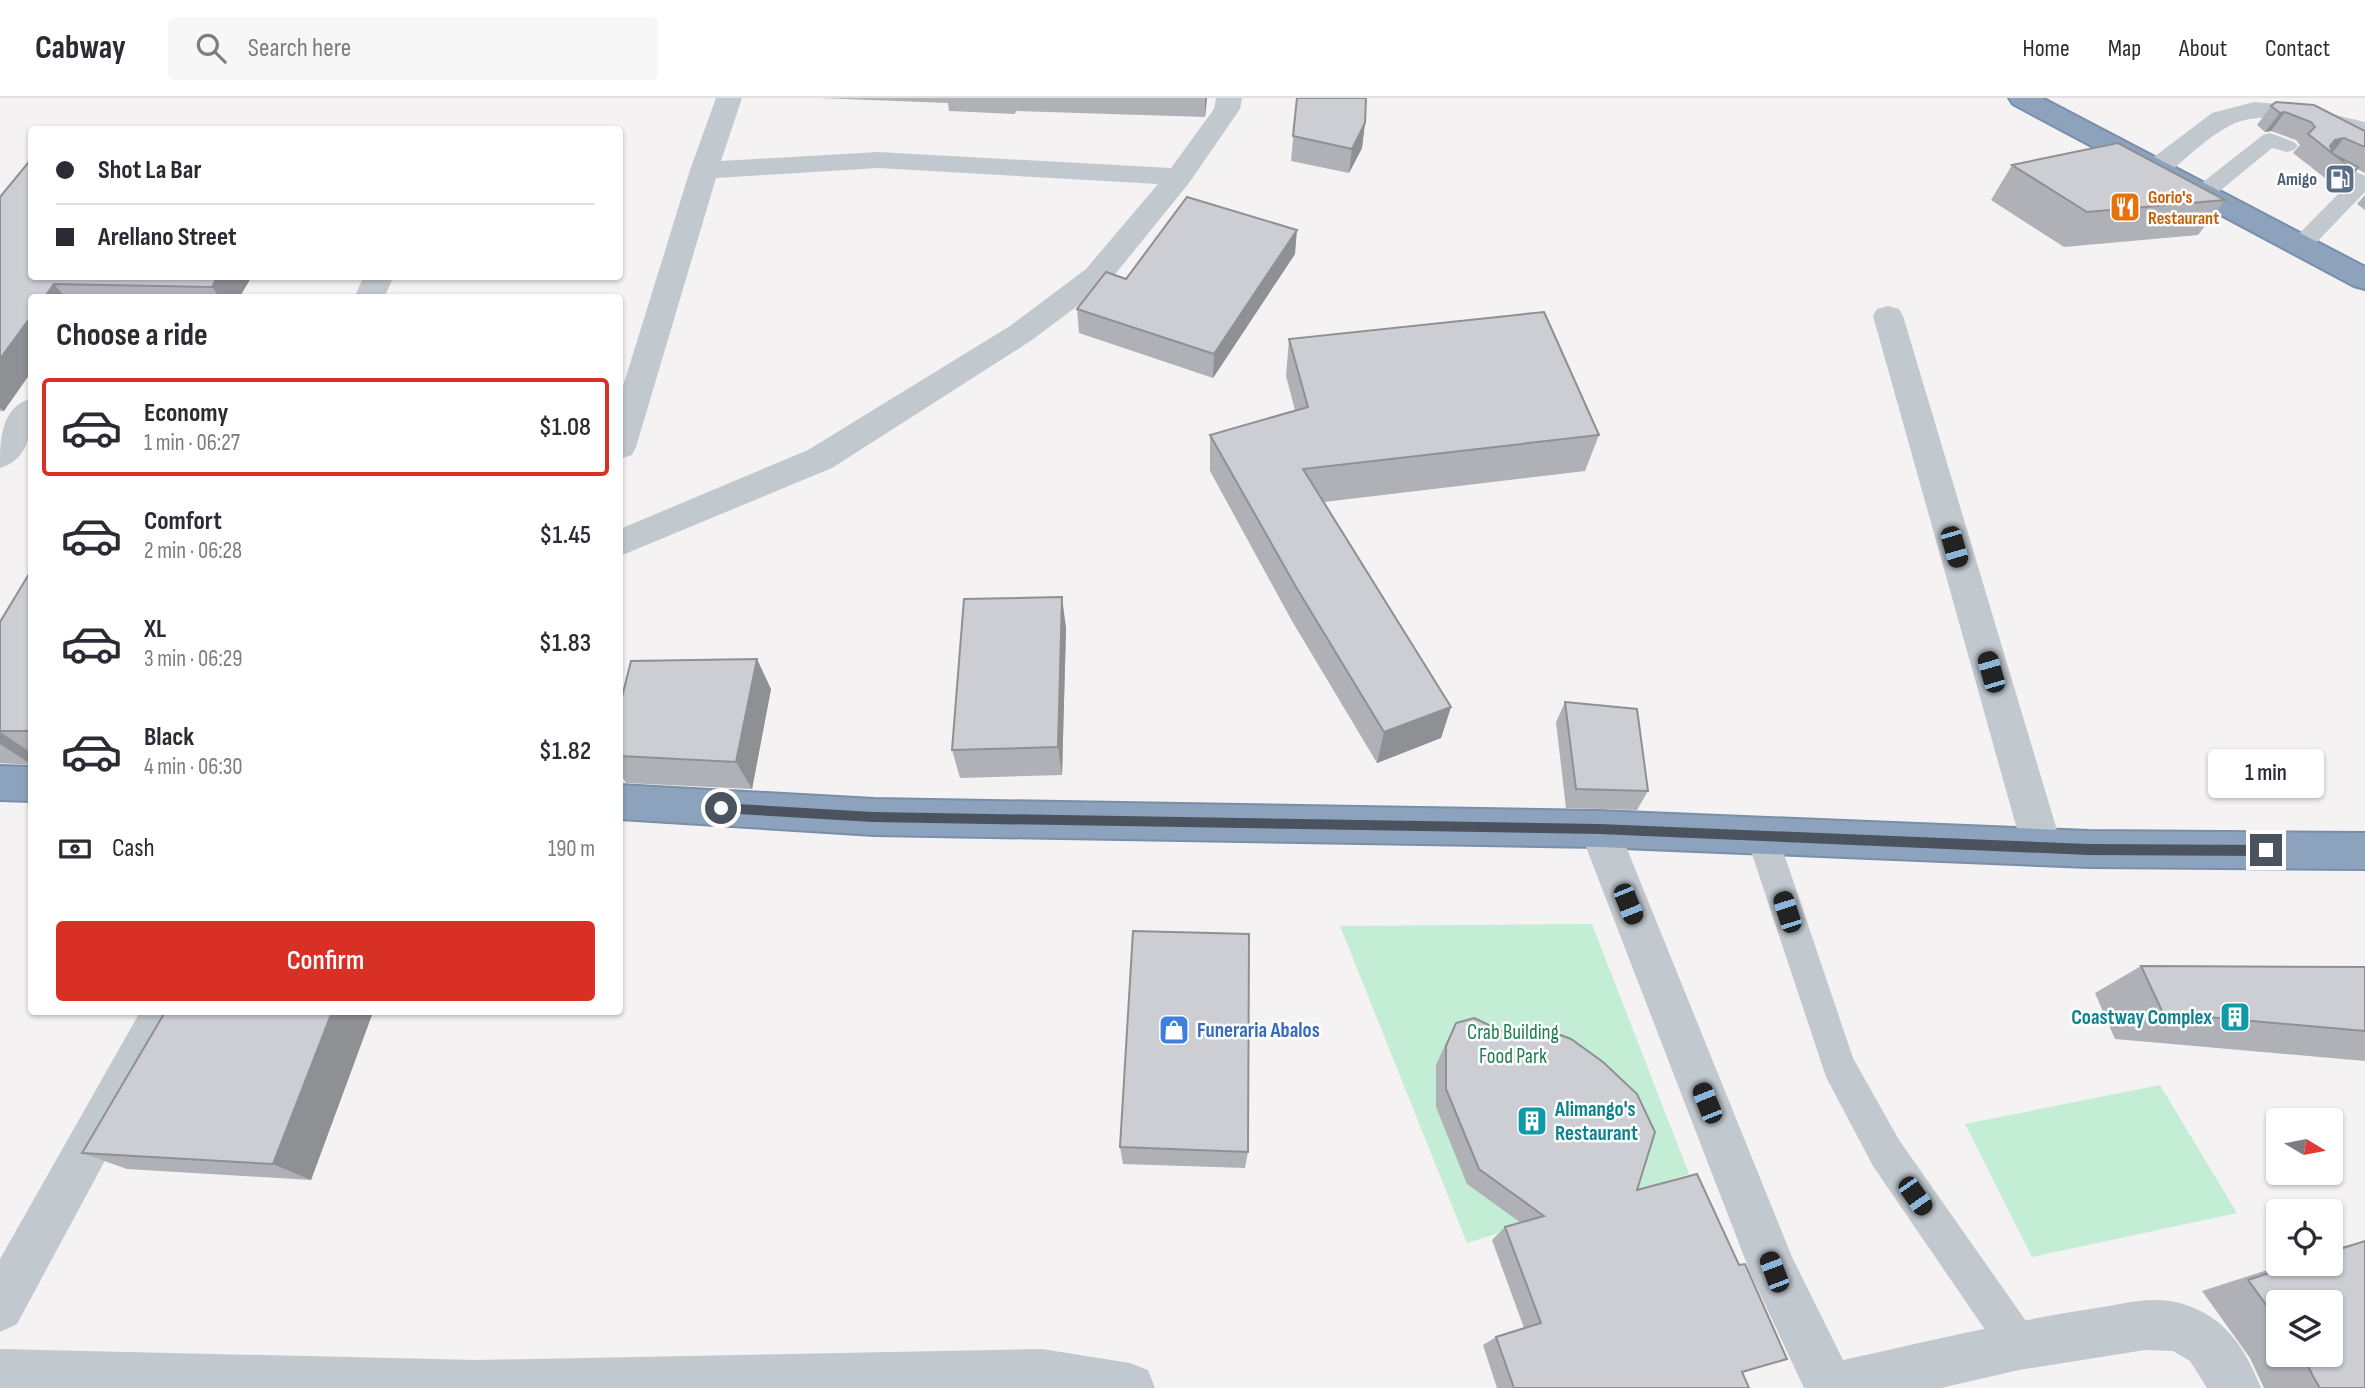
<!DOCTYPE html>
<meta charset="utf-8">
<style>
body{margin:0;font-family:"Sofia Sans Condensed",sans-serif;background:#f7f7f7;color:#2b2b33;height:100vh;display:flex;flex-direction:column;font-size:26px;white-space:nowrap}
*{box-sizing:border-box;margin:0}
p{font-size:23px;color:#7c7c81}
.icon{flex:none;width:38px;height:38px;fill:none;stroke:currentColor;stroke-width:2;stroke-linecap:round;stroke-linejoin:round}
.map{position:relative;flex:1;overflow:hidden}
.details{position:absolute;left:28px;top:196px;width:595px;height:721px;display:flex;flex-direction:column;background:#fff;border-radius:7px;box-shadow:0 2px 5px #0004}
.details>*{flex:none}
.banner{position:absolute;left:28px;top:28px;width:595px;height:154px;border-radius:7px;box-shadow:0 2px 5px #0004;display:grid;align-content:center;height:154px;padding:0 28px;background:#fff}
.needle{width:46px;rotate:100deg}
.buttons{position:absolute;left:2266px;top:1010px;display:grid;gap:14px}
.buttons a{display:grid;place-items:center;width:77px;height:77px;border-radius:7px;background:#fff;box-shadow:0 2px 5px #0004;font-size:35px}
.end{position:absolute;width:32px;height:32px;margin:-16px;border:9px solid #4b545e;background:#fff;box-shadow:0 0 0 4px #fff}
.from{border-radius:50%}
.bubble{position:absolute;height:49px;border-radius:7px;background:#fff;box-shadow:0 2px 5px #0004;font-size:23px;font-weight:600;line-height:49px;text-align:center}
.car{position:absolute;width:21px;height:42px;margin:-21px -10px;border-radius:9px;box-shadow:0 0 5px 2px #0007;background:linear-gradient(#222 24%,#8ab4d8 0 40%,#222 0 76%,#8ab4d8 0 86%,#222 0)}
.banner b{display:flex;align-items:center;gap:24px;height:66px;font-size:26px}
.banner b+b{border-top:2px solid #e1e1e2}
.banner i{width:18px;height:18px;background:#2b2b33}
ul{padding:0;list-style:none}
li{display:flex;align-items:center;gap:21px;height:98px;margin:0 14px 10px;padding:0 14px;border:4px solid transparent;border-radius:7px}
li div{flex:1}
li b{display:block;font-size:26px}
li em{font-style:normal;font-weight:600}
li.current{border-color:#d93025}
li>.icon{width:63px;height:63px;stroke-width:1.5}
h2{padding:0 28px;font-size:32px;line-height:84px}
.pay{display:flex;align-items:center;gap:18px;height:77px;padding:0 28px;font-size:26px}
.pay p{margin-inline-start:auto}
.button{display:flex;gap:14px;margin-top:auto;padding:14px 28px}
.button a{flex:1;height:80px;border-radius:7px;background:#d93025;color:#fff;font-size:28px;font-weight:600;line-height:80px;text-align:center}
header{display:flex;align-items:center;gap:42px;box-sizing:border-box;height:98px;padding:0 35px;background:#fff;border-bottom:2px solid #e1e1e2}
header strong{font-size:33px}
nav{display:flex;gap:38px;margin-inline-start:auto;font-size:24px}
.search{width:490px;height:63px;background:#f7f7f7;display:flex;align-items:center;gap:18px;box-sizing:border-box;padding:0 24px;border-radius:7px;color:#7c7c81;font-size:26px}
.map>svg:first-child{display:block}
</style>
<header>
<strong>Cabway</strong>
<div class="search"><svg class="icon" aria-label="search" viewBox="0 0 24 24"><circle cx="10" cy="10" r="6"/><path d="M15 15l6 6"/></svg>Search here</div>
<nav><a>Home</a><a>Map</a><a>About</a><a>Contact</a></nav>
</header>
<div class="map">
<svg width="2365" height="1290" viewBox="0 0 2365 1290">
<rect width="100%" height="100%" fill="#f4f2f2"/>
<!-- green -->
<path fill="#c4edd5" d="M1592 826 1689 1076 1467 1145 1340 828Z
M2160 987 2237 1115 2032 1159 1965 1026Z"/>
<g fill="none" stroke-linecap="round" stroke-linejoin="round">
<!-- highway casing -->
<g stroke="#788ea9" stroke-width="4">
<path id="highway" d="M2009 0H2042L2365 169V191L2354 188 2013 6Z
M0 668 32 669V703L0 702Z
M620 687 874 701 1599 713 2089 733 2365 735V771L2089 769 1599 749 874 737 620 721Z"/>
</g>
<!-- lane -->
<path fill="#c1c9cf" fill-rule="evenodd" d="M2270 35 2294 44 2298 48 2294 52 2287 54 2272 50 2210 101H2194L2191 96 2194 91 2263 37Z
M2328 61 2365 78V94L2309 152 2301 154 2293 152 2290 147 2293 142 2347 87 2320 73 2317 68 2320 63Z
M1762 724 1773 728 1778 738 1853 960 1899 1042 2033 1233 2038 1247 2033 1261 2019 1266 2005 1261 1873 1068 1826 979 1746 738 1751 728Z"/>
<!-- street -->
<path fill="#c1c9cf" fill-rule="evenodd" d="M716 0H742L721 63 878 54 1171 70 1214 11 1216 0H1242L1240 11 1189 85 1108 185 1032 242 832 370 620 458V431L808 352 1010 228 1086 171 1158 86 878 70 716 80 636 349 632 357 620 361V298L690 72Z
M2254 4 2292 7 2365 24V40C2328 31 2267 8 2231 27 2207 39 2187 60 2166 77L2156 79 2146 77 2142 71 2146 65 2212 15Z
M364 178H394L384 200H354Z
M1888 208 1899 211 1903 218 2062 749 2056 762 2042 767 2028 762 2022 749 1873 218 1877 211Z
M32 300C32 327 32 361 0 370 0 343 0 309 32 300Z
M1599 713 1613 718 1619 731 1792 1159 1843 1262C1925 1244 2006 1224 2090 1211 2118 1207 2152 1197 2180 1205 2225 1218 2244 1248 2261 1290H2207L2190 1263 2173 1253 2145 1252 2019 1272 1941 1290H1804L1750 1174 1579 731 1585 718Z
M140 914H185L17 1226 0 1234V1161Z
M0 1251 477 1262 1042 1251 1130 1265 1148 1272 1155 1290H0Z"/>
<!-- highway -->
<use href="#highway" fill="#8da3bd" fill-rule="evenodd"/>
</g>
<!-- wall -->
<path fill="#afb1b6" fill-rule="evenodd" d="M819 0H1207L1205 19 1016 13 1015 16 949 13 948 5Z
M1297 0 1365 25 1362 50 1349 75 1291 63Z
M2271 8 2365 33V75L2357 71 2339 91 2293 55 2300 47 2296 42 2271 33 2265 34 2257 27Z
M2012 67 2225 102 2198 137 2064 149 1991 102Z
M2365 97V112L2357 106Z
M0 99 32 178H252L239 200H32L4 313H0Z
M1295 156 1213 280 1079 235 1077 211 1126 181Z
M1289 241 1599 337 1585 373 1324 404 1451 609 1441 640 1377 665 1292 523 1210 373V337L1295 312 1286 278Z
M32 471V667L0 665V524Z
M1066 530 1062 677 960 680 952 652Z
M771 591 752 691 626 685 620 675V607Z
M1565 604 1648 693 1637 712 1566 710 1556 624Z
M2141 868 2365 869V963L2115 941 2095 895Z
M165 914H373L311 1082 127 1071 82 1055Z
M1456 925 1637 1092 1742 1274 1749 1290H1497L1483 1247 1496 1239 1524 1230 1492 1142 1505 1129 1521 1125 1467 1086 1436 1009V967L1446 945Z
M1120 1049 1248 1054 1245 1070 1123 1066Z
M2365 1143V1290H2264L2250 1260 2202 1193 2286 1166H2331V1151ZM2278 1204 2331 1256H2278Z"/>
<!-- shaded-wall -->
<path fill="#8f9094" d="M1205 0H1207L1205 19Z
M2285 14 2271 33 2265 34 2280 15Z
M1365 25 1362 50 1349 75 1352 51Z
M2344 40 2332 55 2327 51 2335 42Z
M1297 132 1295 156 1213 280 1214 256Z
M218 178H252L239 200H220L212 189Z
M54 186 66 200H44Z
M32 217V273L4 313 0 310V261Z
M1062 499 1066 530 1062 677 1058 649Z
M757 561 771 591 752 691 736 664Z
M1451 609 1441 640 1377 665 1384 634Z
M0 634 32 655V667L0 646Z
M332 914H373L311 1082 273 1066Z"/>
<!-- building -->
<path fill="#ccced4" stroke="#8f9094" stroke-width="2" d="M1297 0H1366L1365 25 1352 51 1293 38Z
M2276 4 2314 7 2365 33V49L2344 40 2335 42 2330 48 2333 56 2358 69 2355 73 2308 36 2315 29 2311 24 2285 14 2280 15 2271 8Z
M2118 45 2225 102 2087 114 2012 67Z
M32 60V178H218L212 189 54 186 44 200H32V217L0 261V99Z
M1187 99 1297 132 1214 256 1077 211 1106 174 1126 181Z
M1544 214 1599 337 1303 371 1451 609 1384 634 1296 489 1210 337 1308 309 1289 241Z
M32 471V633H0V524Z
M1062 499 1058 649 952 652 964 501Z
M757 561 736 664 620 658V607L631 563Z
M1565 604 1637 611 1648 693 1576 691Z
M1133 833 1249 836 1248 1054 1120 1049Z
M2141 868 2365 869V933L2163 915Z
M165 914H332L273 1066 82 1055Z
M1474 920 1514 939 1539 929 1571 941 1603 964 1637 996 1655 1034 1637 1092 1697 1076 1739 1167 1745 1166 1787 1261 1742 1274 1749 1290H1514L1496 1239 1541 1225 1505 1129 1544 1118 1479 1071 1446 991V948L1456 925Z
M2365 1143V1290H2320L2314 1280 2302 1256H2331V1204H2278V1223L2248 1182 2297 1166H2331V1154Z"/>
<!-- route -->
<path fill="#4b545e" d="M721 705 873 714 1599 726 2089 746 2266 747 2272 752 2266 758 2089 757 1599 736 873 724 721 715 715 710Z"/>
<!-- icons -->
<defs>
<g id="fuel-square" transform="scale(1.575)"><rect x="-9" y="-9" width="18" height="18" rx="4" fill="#5c6f8a" stroke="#fff"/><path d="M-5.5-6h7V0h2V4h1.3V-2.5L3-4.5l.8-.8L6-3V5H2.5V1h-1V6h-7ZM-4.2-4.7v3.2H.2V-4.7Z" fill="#fff"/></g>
<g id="restaurant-square" transform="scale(1.575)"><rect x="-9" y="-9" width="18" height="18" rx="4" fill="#e8710a" stroke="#fff"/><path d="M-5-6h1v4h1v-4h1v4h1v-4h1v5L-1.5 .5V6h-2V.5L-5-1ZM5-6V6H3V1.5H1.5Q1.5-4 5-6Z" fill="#fff"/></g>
<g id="building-square" transform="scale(1.575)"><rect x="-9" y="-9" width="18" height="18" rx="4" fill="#0f9aa8" stroke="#fff"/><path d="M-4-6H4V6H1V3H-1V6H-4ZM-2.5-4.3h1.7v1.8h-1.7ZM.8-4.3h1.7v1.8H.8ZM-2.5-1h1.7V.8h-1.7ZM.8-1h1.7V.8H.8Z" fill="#fff"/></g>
<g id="shop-square" transform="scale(1.575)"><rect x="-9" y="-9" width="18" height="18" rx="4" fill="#3f7fe0" stroke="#fff"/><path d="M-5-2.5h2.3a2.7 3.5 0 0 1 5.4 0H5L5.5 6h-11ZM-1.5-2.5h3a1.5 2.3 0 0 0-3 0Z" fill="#fff"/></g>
</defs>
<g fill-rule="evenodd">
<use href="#fuel-square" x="2340" y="81"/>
<use href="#restaurant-square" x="2125" y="109"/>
<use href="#building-square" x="2235" y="919"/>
<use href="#shop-square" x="1174" y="932"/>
<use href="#building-square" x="1532" y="1023"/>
</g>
<g text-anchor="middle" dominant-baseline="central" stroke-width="5" stroke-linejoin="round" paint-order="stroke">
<!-- far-service labels -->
<g font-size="18" font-weight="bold" fill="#4e5e75" stroke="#fff" text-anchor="end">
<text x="2317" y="81">Amigo</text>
</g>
<!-- far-food labels -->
<g font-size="18" font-weight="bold" fill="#c56008" stroke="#fff" text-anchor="start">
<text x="2148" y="99">Gorio's<tspan x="2148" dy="21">Restaurant</tspan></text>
</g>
<!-- culture labels -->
<g font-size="21" font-weight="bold" fill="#0d838f" stroke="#fff" text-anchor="end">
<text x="2212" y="919">Coastway Complex</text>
<text x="1555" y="1011" text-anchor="start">Alimango's<tspan x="1555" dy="24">Restaurant</tspan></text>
</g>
<!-- shop labels -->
<g font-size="21" font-weight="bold" fill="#366cbe" stroke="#fff" text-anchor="start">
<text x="1197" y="932">Funeraria Abalos</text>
</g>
<!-- park labels -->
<g font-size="21" fill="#1e7d50" stroke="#fff">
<text x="1513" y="934">Crab Building<tspan x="1513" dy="24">Food Park</tspan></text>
</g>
</g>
</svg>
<div class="buttons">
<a><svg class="needle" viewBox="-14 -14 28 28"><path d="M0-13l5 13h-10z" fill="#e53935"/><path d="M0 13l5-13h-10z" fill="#7c7c81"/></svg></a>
<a><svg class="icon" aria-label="locate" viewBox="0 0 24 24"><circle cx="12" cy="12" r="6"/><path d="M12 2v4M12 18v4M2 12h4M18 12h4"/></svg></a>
<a><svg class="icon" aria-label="layers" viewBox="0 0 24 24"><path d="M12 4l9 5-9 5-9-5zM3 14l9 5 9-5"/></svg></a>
</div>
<i class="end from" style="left:721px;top:710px"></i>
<i class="end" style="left:2266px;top:752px"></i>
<div class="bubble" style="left:2208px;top:651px;width:116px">1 min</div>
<i class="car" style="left:1954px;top:449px;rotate:164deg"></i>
<i class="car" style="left:1991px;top:574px;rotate:344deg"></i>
<i class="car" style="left:1628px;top:806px;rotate:158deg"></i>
<i class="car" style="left:1787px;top:814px;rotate:342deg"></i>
<i class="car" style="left:1707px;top:1005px;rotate:338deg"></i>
<i class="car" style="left:1915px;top:1098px;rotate:145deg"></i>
<i class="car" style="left:1774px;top:1174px;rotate:339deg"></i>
<div class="banner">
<b><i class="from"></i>Shot La Bar</b>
<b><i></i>Arellano Street</b>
</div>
<section class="details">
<h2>Choose a ride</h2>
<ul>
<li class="current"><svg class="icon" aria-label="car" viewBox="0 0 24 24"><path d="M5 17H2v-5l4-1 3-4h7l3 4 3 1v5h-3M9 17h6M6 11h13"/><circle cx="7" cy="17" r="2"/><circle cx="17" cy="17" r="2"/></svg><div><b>Economy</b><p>1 min · 06:27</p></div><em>$1.08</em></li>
<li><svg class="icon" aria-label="car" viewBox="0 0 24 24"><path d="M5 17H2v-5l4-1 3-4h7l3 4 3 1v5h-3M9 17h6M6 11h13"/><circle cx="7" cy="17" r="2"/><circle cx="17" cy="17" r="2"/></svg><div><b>Comfort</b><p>2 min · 06:28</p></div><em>$1.45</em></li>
<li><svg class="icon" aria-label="car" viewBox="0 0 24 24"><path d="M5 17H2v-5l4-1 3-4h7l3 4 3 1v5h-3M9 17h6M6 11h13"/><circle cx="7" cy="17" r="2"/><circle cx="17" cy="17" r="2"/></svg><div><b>XL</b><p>3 min · 06:29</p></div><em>$1.83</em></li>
<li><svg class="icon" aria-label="car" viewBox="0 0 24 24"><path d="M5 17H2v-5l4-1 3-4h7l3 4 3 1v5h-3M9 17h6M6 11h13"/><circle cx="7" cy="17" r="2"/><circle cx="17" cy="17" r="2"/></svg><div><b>Black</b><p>4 min · 06:30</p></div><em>$1.82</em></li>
</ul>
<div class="pay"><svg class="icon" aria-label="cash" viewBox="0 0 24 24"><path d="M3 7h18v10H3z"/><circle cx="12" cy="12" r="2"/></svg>Cash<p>190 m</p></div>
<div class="button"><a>Confirm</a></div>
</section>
</div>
